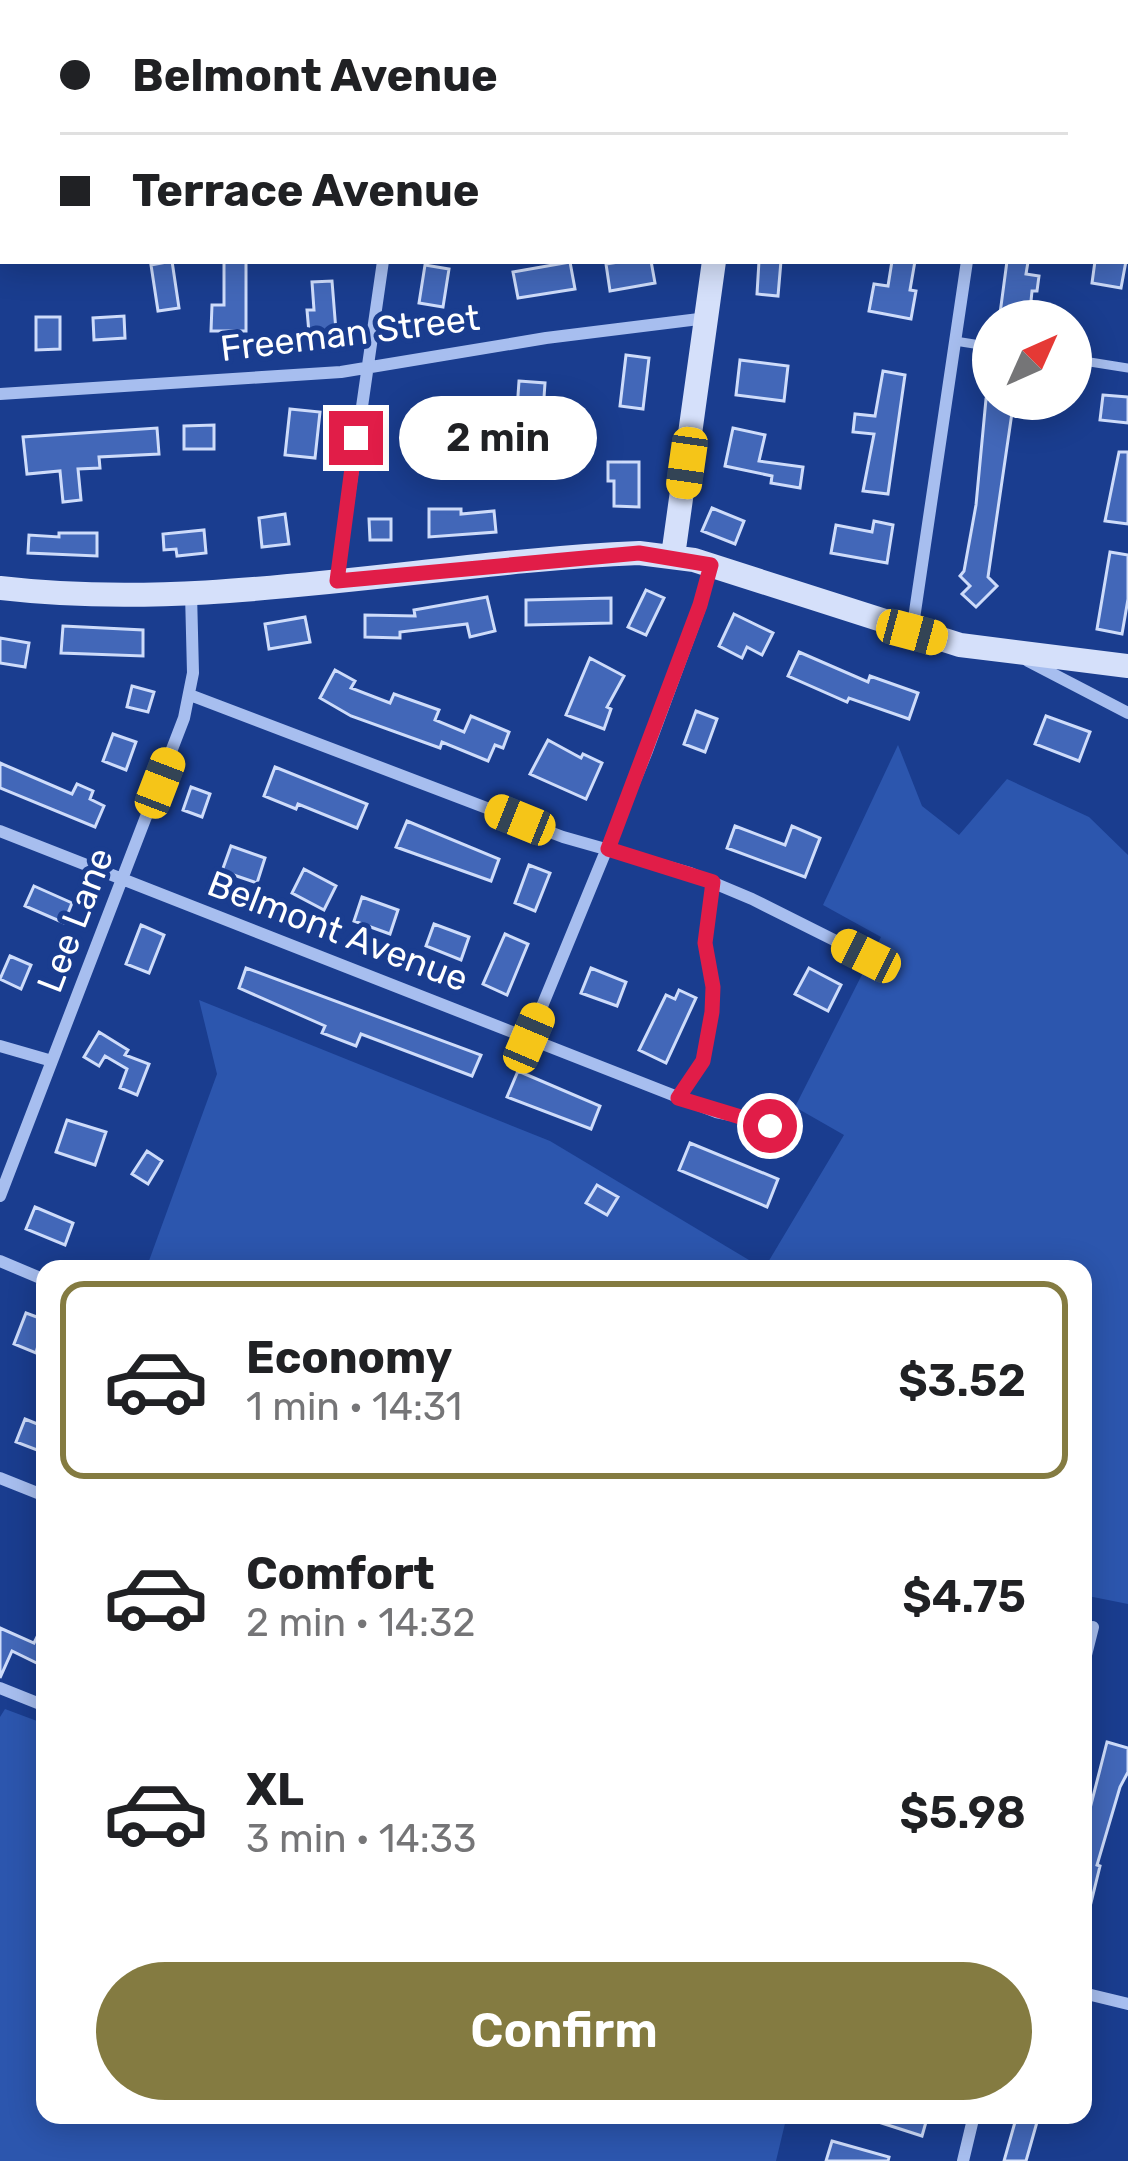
<!DOCTYPE html>
<meta charset="utf-8">
<style>
body{margin:0;font-family:Rubik,sans-serif;background:#f2f2f2;color:#202124;height:100vh;display:flex;flex-direction:column;font-size:45px;white-space:nowrap}
*{box-sizing:border-box;margin:0}
p{font-size:39px;color:#757577}
.icon{flex:none;width:66px;height:66px;fill:none;stroke:currentColor;stroke-width:2;stroke-linecap:round;stroke-linejoin:round}
.map{position:relative;flex:1;overflow:hidden}
.drawer{position:absolute;left:36px;top:1260px;width:1056px;height:864px;display:flex;flex-direction:column;background:#fff;border-radius:24px;box-shadow:0 6px 30px #0003}
.drawer>*{flex:none}
.banner{position:absolute;left:0px;top:0px;width:1128px;height:264px;box-shadow:0 6px 30px #0003;display:grid;align-content:center;height:264px;padding:0 60px;background:#fff}
.needle{width:78px;rotate:45deg}
.tools{position:absolute;left:972px;top:300px;display:grid;gap:24px}
.tools a{display:grid;place-items:center;width:120px;height:120px;border-radius:50%;background:#fff;box-shadow:0 6px 30px #0003;font-size:60px}
.end{position:absolute;width:54px;height:54px;margin:-27px;border:15px solid #e11d48;background:#fff;box-shadow:0 0 0 6px #fff}
.from{border-radius:50%}
.bubble{position:absolute;height:84px;border-radius:42px;background:#fff;box-shadow:0 6px 30px #0003;font-size:39px;font-weight:600;line-height:84px;text-align:center}
.car{position:absolute;width:36px;height:72px;margin:-36px -18px;border-radius:15px;box-shadow:0 0 9px 3px #0007;background:linear-gradient(#f5c518 24%,#345 0 40%,#f5c518 0 76%,#345 0 86%,#f5c518 0)}
.banner b{display:flex;align-items:center;gap:42px;height:114px;font-size:45px}
.banner b+b{border-top:3px solid #e0e0e0}
.banner i{width:30px;height:30px;background:#202124}
ul{padding:21px 0 0;list-style:none}
li{display:flex;align-items:center;gap:36px;height:198px;margin:0 24px 18px;padding:0 36px;border:6px solid transparent;border-radius:24px}
li div{flex:1}
li b{display:block;font-size:45px}
li em{font-style:normal;font-weight:600}
li.current{border-color:#847b41}
li>.icon{width:108px;height:108px;stroke-width:1.5}
.primary-button{display:flex;gap:24px;margin-top:auto;padding:24px 60px}
.primary-button a{flex:1;height:138px;border-radius:72px;background:#847b41;color:#fff;font-size:48px;font-weight:600;line-height:138px;text-align:center}
.map>svg:first-child{display:block}
</style>
<div class="map">
<svg width="1128" height="2161" viewBox="0 0 1128 2161">
<rect width="100%" height="100%" fill="#1a3d8f"/>
<!-- green -->
<path fill="#2c56ae" d="M898 745 922 806 959 835 1007 779 1089 817 1128 855V1604L1083 1595V1269H764L844 1135 795 1107 881 937 823 905Z
M199 1000 550 1141 764 1269H146L217 1074Z
M5 1709 45 1724V2115H787L776 2161H0V1717Z"/>
<!-- building -->
<path fill="#4267b8" stroke="#cedcfa" stroke-width="3" d="M172 261 179 308 158 311 151 265Z
M224 261H246V331H211L212 305H224Z
M625 261H651L655 283 610 291 606 264Z
M759 261H781L778 296 757 294Z
M892 261H915L910 290 916 291 911 319 869 311 874 284 888 286Z
M1007 261 1028 262 1026 274 1039 276 1037 291H1032L1029 321H999Z
M1095 261H1126L1121 288 1092 283Z
M570 262 575 289 518 298 513 272Z
M425 265 449 269 443 307 419 303Z
M332 281 336 331 309 333 307 310H314L312 282Z
M124 316 125 338 94 340 93 318Z
M36 317H60V349L36 350Z
M626 355 649 358 643 409 620 406Z
M740 360 788 366 784 401 736 395Z
M883 371 905 375 888 494 863 491 874 434 853 432 855 414 875 416Z
M519 381 545 383 543 412 517 410Z
M1103 395 1128 397V423L1100 420Z
M986 399H1014L988 577 997 586 976 607 962 594 970 586 960 576 964 571 976 505Z
M290 409 320 412 315 458 285 455Z
M214 425V449H184V426Z
M157 428 159 454 99 457 100 468 78 469 81 500 63 502 60 471 27 474 23 437Z
M733 428 765 435 759 461 803 467 800 488 771 483 772 476 725 466Z
M1119 452H1128V524L1105 521Z
M608 462H639V507L614 506V481H608Z
M712 508 744 521 735 544 702 531Z
M429 509H461V514L494 511 496 532 429 537Z
M285 514 289 544 262 547 259 518Z
M369 519H391V540H370Z
M874 521 893 525 887 563 831 553 836 525 872 532Z
M204 530 206 553 177 556 176 549 164 550 163 534Z
M59 533H97V556L28 553 29 535 59 537Z
M1110 552 1128 555V599L1122 634 1097 629Z
M646 590 664 598 646 635 628 627Z
M487 597 495 631 470 637 467 624 400 632V638L365 637V615L415 616 414 610Z
M611 598V623L526 625V600Z
M734 614 773 633 762 655 747 647 742 658 719 646Z
M305 617 310 642 269 649 265 624Z
M63 626 143 630V656L61 653Z
M0 638 29 643 25 667 0 663Z
M799 652 868 682 870 676 918 693 909 719 849 698 847 702 788 676Z
M590 658 624 676 607 707 611 709 604 729 566 715Z
M335 670 355 681 351 688 390 703 394 694 439 710 435 720 464 732 471 716 509 732 503 748 495 745 488 761 442 742 440 748 351 716 320 698Z
M132 686 154 692 148 712 127 707Z
M696 711 717 719 705 752 684 744Z
M1046 716 1090 732 1079 761 1035 744Z
M113 734 136 742 126 770 103 761Z
M548 740 581 758 583 754 602 763 586 799 530 774Z
M0 763 72 794 77 784 93 791 90 799 104 806 95 827 0 788Z
M275 767 367 804 357 828 298 804 296 809 264 796Z
M191 787 210 794 202 817 183 810Z
M407 821 499 859 491 881 396 847Z
M735 826 785 845 792 826 820 838 805 877 727 848Z
M231 846 265 858 257 883 222 871Z
M529 865 550 873 535 911 515 903Z
M304 869 336 886 324 910 292 893Z
M34 886 72 903 64 923 25 906Z
M362 897 398 910 390 934 354 921Z
M434 924 469 937 461 960 426 946Z
M141 925 164 935 149 973 126 964Z
M505 934 528 944 507 995 483 984Z
M10 956 31 965 21 989 0 979Z
M246 968 481 1055 472 1076 361 1034 356 1046 322 1033 325 1026 239 988Z
M591 968 626 982 617 1006 581 993Z
M809 968 841 985 828 1011 795 994Z
M679 990 696 998 666 1063 639 1050 666 995 675 999Z
M99 1032 128 1050 125 1055 149 1064 137 1095 120 1088 127 1069 105 1056 99 1066 84 1057Z
M518 1071 600 1106 591 1129 507 1097Z
M67 1120 106 1132 95 1165 56 1152Z
M690 1143 778 1179 767 1207 679 1170Z
M147 1151 162 1161 148 1184 132 1174Z
M597 1185 618 1197 607 1215 586 1203Z
M35 1207 73 1223 65 1245 26 1229Z
M26 1313 45 1320 36 1353 14 1344Z
M25 1419 45 1427V1453L16 1442Z
M45 1621V1667L12 1651 0 1678V1628L34 1643Z
M1107 1742 1128 1748V1772L1120 1787 1097 1865 1100 1866 1088 1915 1083 1914V1836Z
M867 2115H928L922 2136 866 2118Z
M1017 2115H1039L1026 2161H1004Z
M832 2141 889 2157 888 2161H826Z"/>
<g fill="none" stroke-linecap="round" stroke-linejoin="round">
<!-- lane -->
<path stroke="#a7beef" stroke-width="9" d="M0 255H3
M955 341 993 347
M1071 359 1128 368
M678 1098 703 1061 712 1013 713 987 705 943 713 882"/>
<!-- street -->
<path stroke="#a7beef" stroke-width="12" d="M418 3V0
M998 3 999 0
M1125 88H1128
M0 108 3 107
M0 394 341 372 546 338 707 318
M337 580 383 261
M912 632 967 261
M1028 661 1128 713
M190 695 563 837 690 873 752 899 866 956
M0 831 716 1112 791 1127
M529 1038 647 751 701 605 710 566
M0 1046 52 1061
M0 1196 184 718 193 673 191 593
M0 1261 45 1280
M0 1478 45 1496
M1083 1667 1093 1627
M0 1688 45 1706
M1083 1993 1128 2004
M963 2161 974 2115"/>
<!-- secondary -->
<path stroke="#d5e0fa" stroke-width="24" d="M753 3V0
M673 556 714 261
M0 588C212 613 427 562 639 553L694 560 960 645 1128 666"/>
</g>
<g fill="none" stroke-linecap="round" stroke-linejoin="round">
<!-- route -->
<path stroke="#e11d48" stroke-width="15" d="M356 438 337 581 639 553 711 565 700 605 608 849 713 882 705 943 713 987 712 1012 703 1061 678 1098 770 1126"/>
</g>
<g text-anchor="middle" dominant-baseline="central" stroke-width="10" stroke-linejoin="round" paint-order="stroke">
<!-- street labels -->
<g font-size="36" fill="#fff" stroke="#1a3d8f">
<text transform="translate(350 333) rotate(-7)">Freeman Street</text>
<text transform="translate(75 920) rotate(-69)">Lee Lane</text>
<text transform="translate(338 931) rotate(21)">Belmont Avenue</text>
</g>
</g>
</svg>
<div class="tools">
<a><svg class="needle" viewBox="-14 -14 28 28"><path d="M0-13l5 13h-10z" fill="#e53935"/><path d="M0 13l5-13h-10z" fill="#757577"/></svg></a>
</div>
<i class="end from" style="left:770px;top:1126px"></i>
<i class="end" style="left:356px;top:438px"></i>
<div class="bubble" style="left:399px;top:396px;width:198px">2 min</div>
<i class="car" style="left:687px;top:463px;rotate:188deg"></i>
<i class="car" style="left:912px;top:632px;rotate:105deg"></i>
<i class="car" style="left:160px;top:783px;rotate:21deg"></i>
<i class="car" style="left:520px;top:820px;rotate:292deg"></i>
<i class="car" style="left:866px;top:956px;rotate:297deg"></i>
<i class="car" style="left:529px;top:1038px;rotate:23deg"></i>
<div class="banner">
<b><i class="from"></i>Belmont Avenue</b>
<b><i></i>Terrace Avenue</b>
</div>
<section class="drawer">
<ul>
<li class="current"><svg class="icon" aria-label="car" viewBox="0 0 24 24"><path d="M5 17H2v-5l4-1 3-4h7l3 4 3 1v5h-3M9 17h6M6 11h13"/><circle cx="7" cy="17" r="2"/><circle cx="17" cy="17" r="2"/></svg><div><b>Economy</b><p>1 min · 14:31</p></div><em>$3.52</em></li>
<li><svg class="icon" aria-label="car" viewBox="0 0 24 24"><path d="M5 17H2v-5l4-1 3-4h7l3 4 3 1v5h-3M9 17h6M6 11h13"/><circle cx="7" cy="17" r="2"/><circle cx="17" cy="17" r="2"/></svg><div><b>Comfort</b><p>2 min · 14:32</p></div><em>$4.75</em></li>
<li><svg class="icon" aria-label="car" viewBox="0 0 24 24"><path d="M5 17H2v-5l4-1 3-4h7l3 4 3 1v5h-3M9 17h6M6 11h13"/><circle cx="7" cy="17" r="2"/><circle cx="17" cy="17" r="2"/></svg><div><b>XL</b><p>3 min · 14:33</p></div><em>$5.98</em></li>
</ul>
<div class="primary-button"><a>Confirm</a></div>
</section>
</div>
